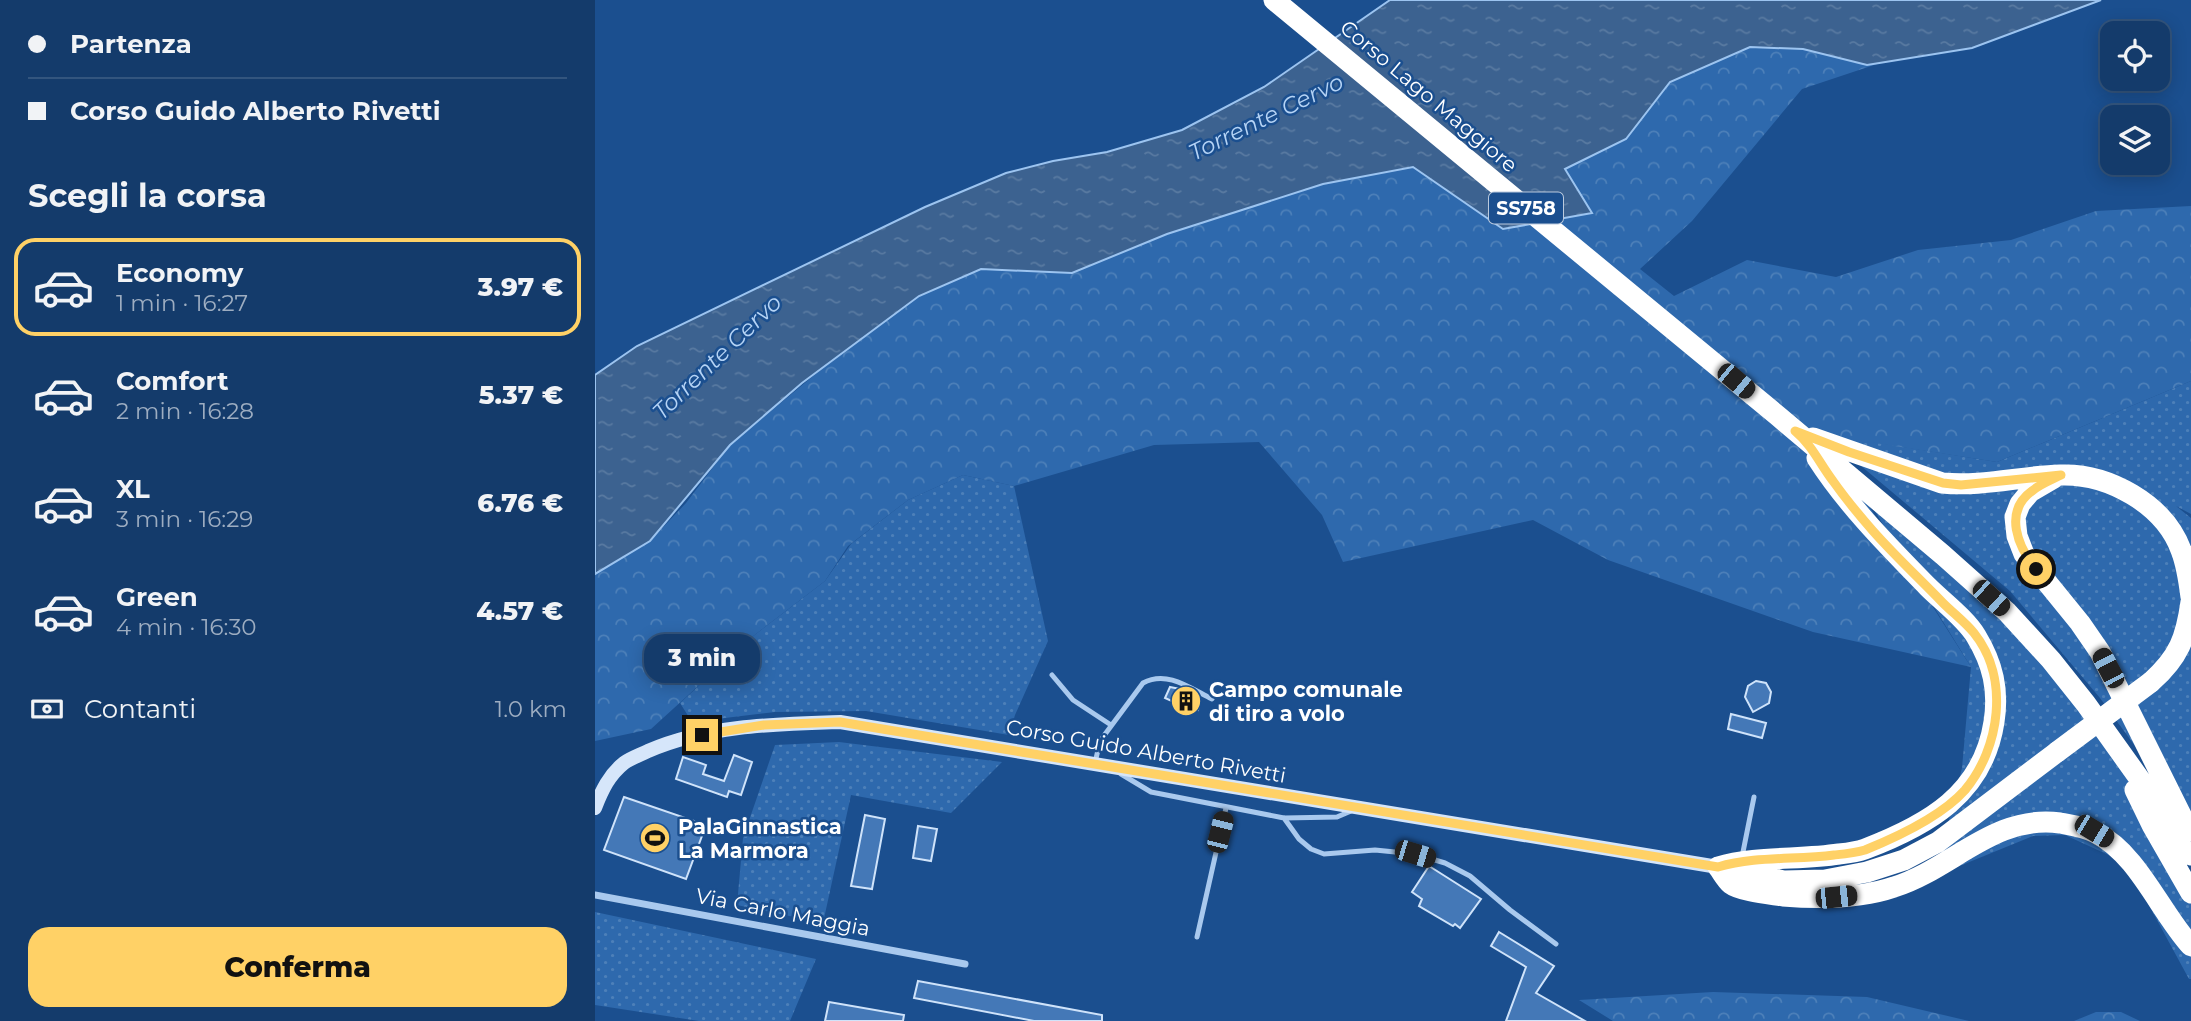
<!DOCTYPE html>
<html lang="it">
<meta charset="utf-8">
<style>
body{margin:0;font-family:Montserrat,sans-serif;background:#1d4271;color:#f1f3f6;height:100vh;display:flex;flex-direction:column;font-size:26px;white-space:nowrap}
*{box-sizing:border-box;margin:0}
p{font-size:23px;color:#9dadc1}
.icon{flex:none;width:38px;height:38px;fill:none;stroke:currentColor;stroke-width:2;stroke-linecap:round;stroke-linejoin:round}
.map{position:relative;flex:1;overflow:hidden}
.drawer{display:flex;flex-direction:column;background:#143b6b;width:595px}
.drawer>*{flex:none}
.hud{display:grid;align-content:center;height:154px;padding:0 28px;background:#143b6b}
.fabs{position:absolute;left:1505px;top:21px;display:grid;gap:14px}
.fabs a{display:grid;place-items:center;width:70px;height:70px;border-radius:14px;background:#143b6b;box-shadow:0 4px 18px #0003,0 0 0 2px #33557e;font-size:35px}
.end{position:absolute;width:32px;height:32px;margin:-16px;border:9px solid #ffd166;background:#111;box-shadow:0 0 0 4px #111}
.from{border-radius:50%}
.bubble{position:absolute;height:49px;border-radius:21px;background:#143b6b;box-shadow:0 4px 18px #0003,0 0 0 2px #33557e;font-size:23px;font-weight:800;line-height:49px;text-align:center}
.car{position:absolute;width:21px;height:42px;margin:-21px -10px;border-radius:9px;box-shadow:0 0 5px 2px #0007;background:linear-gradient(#222 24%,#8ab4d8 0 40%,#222 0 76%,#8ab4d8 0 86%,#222 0)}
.hud b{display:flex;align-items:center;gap:24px;height:66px;font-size:26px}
.hud b+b{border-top:2px solid #33557e}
.hud i{width:18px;height:18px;background:#f1f3f6}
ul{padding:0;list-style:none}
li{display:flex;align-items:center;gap:21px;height:98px;margin:0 14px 10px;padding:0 14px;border:4px solid transparent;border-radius:21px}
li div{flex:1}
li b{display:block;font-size:26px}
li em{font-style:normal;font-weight:800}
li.active{border-color:#ffd166}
li>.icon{width:63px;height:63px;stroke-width:1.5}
h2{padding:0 28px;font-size:32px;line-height:84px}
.pay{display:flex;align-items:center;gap:18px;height:77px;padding:0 28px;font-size:26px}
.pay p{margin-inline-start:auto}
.action{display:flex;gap:14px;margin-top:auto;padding:14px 28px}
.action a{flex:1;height:80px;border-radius:21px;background:#ffd166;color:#111;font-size:28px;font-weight:800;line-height:80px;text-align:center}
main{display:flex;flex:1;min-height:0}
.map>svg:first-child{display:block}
</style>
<main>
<section class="drawer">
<div class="hud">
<b><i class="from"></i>Partenza</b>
<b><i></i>Corso Guido Alberto Rivetti</b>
</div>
<h2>Scegli la corsa</h2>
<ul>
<li class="active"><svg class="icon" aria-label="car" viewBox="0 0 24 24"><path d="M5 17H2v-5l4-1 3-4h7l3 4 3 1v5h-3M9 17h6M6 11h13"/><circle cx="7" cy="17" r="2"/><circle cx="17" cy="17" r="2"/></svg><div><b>Economy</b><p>1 min · 16:27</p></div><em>3.97 €</em></li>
<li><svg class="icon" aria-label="car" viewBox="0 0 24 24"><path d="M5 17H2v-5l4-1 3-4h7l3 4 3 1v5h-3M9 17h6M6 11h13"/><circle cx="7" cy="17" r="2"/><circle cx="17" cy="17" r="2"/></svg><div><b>Comfort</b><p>2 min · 16:28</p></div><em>5.37 €</em></li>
<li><svg class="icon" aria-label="car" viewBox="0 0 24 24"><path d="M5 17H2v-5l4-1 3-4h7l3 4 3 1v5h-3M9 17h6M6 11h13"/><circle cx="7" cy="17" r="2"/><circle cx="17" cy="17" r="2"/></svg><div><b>XL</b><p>3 min · 16:29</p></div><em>6.76 €</em></li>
<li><svg class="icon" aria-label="car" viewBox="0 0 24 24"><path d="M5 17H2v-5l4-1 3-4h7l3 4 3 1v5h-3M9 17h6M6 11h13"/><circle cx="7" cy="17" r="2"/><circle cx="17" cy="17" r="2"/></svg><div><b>Green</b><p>4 min · 16:30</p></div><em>4.57 €</em></li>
</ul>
<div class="pay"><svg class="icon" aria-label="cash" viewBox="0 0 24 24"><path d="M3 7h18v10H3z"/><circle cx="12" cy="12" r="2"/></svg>Contanti<p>1.0 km</p></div>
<div class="action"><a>Conferma</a></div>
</section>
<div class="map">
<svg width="1596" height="1021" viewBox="0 0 1596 1021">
<defs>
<pattern id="green-dots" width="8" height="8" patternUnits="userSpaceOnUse" patternTransform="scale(1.75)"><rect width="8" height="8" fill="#2e69ad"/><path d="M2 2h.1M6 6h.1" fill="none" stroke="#4d80b9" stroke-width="1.8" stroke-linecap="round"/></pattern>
<pattern id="forest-crowns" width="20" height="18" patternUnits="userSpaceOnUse" patternTransform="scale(1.75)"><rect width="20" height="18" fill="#2e69ad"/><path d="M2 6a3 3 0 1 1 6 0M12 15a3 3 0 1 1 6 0" fill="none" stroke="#4d80b9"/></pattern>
<pattern id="water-ripples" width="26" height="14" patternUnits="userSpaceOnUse" patternTransform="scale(1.75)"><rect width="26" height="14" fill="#3c6290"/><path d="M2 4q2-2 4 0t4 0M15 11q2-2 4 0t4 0" fill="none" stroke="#597aa1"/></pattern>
</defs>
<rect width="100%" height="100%" fill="#1b4f8f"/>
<!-- green -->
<path fill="url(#green-dots)" d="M1596 381V514L1581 506 1596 518V823L1505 698 1415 591 1228 434 1402 462Z
M368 475 419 486 453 641 420 715 414 735 271 711 180 712 97 722 85 703 157 637 230 581 256 544 313 500Z
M1263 484 1412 612 1491 704 1596 892V979H1594L1531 863 1470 835 1438 836 1340 876 1367 768 1376 667Z
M244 742 407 762 356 813 256 795 228 923 142 905 148 838 180 745Z
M0 912 221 959 195 1021H104L0 1005Z"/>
<!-- forest -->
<path fill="url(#forest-crowns)" d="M1155 47 1208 49 1272 65 1285 63 1207 89 1097 221 1045 269 1079 296 1152 260 1241 277 1323 250 1416 240 1501 211 1596 206V381L1402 462 1229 435 1376 667 1218 632 1013 560 938 520 748 562 727 515 664 442 559 445 419 486 368 475 313 500 253 546 230 581 157 637 56 729 0 741V574L55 541 91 503 135 445 223 372 324 296 386 269 477 273 572 234 728 184 818 167 908 229 997 213 970 169 1031 139 1075 82Z
M1118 992 1272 997 1374 1021H1018L984 1000Z
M1501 1012H1526L1545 1021H1479Z"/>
<!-- water -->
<path fill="url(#water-ripples)" stroke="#9cc4f0" stroke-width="2" d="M795 0H1506L1377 48 1272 65 1208 49 1155 47 1075 82 1031 139 970 169 997 213 908 229 818 167 728 184 572 234 477 273 386 269 324 296 207 383 135 445 55 541 0 574V375L42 346 330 207 411 173 458 161 512 152 587 130 669 87Z"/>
<!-- building -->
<path fill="#4478b7" stroke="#cfe3fa" stroke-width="2" d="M1161 681 1171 683 1176 692 1174 703 1158 712 1150 697 1153 686Z
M575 687 590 690 605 700 603 710 593 706 592 708 570 698Z
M1136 714 1171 723 1167 738 1133 729Z
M139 755 157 762 146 795 134 791 132 797 81 779 88 757 111 765 108 774 129 781Z
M29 797 111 825 91 879 9 850Z
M270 815 290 819 277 889 256 886Z
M323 826 342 829 336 861 318 858Z
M834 866 886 899 865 928 860 924 858 926 824 906 827 899 817 892Z
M904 932 959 966 941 993 990 1021H911L931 967 896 946Z
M323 981 507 1015V1021H439L319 998Z
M234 1002 309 1015 308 1021H230Z"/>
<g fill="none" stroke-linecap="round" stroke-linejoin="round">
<!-- lane -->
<path stroke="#a9c9ee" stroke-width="5" d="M457 675 478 700 516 725
M500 763 505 741 548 683C572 670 595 688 617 699
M526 774 556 792 689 818 742 817 756 811
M689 818 704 839 716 849 729 854 780 850 820 854 850 863 875 876 915 910 961 944
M1147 857 1159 797
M602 937 631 808"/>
<!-- street -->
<path stroke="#a9c9ee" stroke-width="7" d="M0 895 370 964"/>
<!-- secondary -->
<path stroke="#d6e6fa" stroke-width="14" d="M0 808C7 790 14 775 29 763 36 758 45 755 53 751 113 725 181 724 245 722L1123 867"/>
<!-- highway -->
<path stroke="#fff" stroke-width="21" d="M679 0 1183 416 1348 555 1412 612 1456 660 1491 704 1571 816 1596 855
M1218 438 1347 483C1387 487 1426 476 1465 475 1513 473 1569 504 1586 550 1592 565 1594 581 1596 597
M1459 478 1435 492 1425 504 1420 517 1422 536 1429 554 1485 623 1505 652 1594 831
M1556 682C1584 657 1591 638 1596 602
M1540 790 1557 825 1596 893
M1123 867C1160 856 1205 860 1244 854 1253 853 1262 852 1270 849 1333 825 1388 794 1399 722 1404 690 1398 664 1381 636 1370 618 1348 602 1333 587 1293 546 1253 506 1222 458
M1123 867C1127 872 1131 880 1136 884 1145 891 1176 894 1188 896 1224 899 1264 899 1299 887 1357 869 1399 814 1465 823 1476 825 1490 827 1501 833 1543 854 1565 912 1596 946
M1136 870 1189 881 1230 880 1272 872 1309 860 1343 842 1462 752"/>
<!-- highway-bridge -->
<path stroke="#fff" stroke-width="21" d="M1462 752 1556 682"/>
</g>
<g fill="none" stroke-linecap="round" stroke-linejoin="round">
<!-- route -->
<path stroke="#ffd166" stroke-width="9" d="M107 735 169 725 245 722 1123 867C1160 856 1200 860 1239 855 1249 854 1260 853 1270 850 1302 837 1347 816 1370 790 1405 748 1415 678 1379 633 1370 622 1358 613 1348 603 1325 579 1300 556 1278 531 1264 515 1250 498 1238 481 1225 464 1217 445 1200 431L1254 452 1348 483 1366 485 1466 475C1456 480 1445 484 1437 491 1408 512 1423 547 1441 569"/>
</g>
<!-- icons -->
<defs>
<g id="building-disc" transform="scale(1.575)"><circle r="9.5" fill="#ffd166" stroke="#1b4f8f"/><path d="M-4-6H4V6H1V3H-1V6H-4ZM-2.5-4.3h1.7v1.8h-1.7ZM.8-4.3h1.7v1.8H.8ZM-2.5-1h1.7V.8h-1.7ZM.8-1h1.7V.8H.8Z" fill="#111"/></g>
<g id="stadium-disc" transform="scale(1.575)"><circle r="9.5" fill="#ffd166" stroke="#1b4f8f"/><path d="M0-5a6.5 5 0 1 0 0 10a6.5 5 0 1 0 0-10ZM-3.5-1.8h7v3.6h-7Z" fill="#111"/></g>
</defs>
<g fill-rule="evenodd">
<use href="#building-disc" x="591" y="701"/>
<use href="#stadium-disc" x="60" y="838"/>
</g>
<g text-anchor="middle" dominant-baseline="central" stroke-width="5" stroke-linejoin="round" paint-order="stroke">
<!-- shield labels -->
<rect fill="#1b4f8f" stroke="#bbcadd" stroke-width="2" x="894" y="192.5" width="74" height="31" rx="5"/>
<g font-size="19" font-weight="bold" fill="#fff">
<text x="931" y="208">SS758</text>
</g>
<!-- street labels -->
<g font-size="21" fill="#fff" stroke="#1b4f8f">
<text transform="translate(834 96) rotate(40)">Corso Lago Maggiore</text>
<text transform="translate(551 751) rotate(10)">Corso Guido Alberto Rivetti</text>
<text transform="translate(188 912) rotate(11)">Via Carlo Maggia</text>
</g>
<!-- poi labels -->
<g font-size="21" font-weight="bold" fill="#fff" stroke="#1b4f8f" text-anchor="start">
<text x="614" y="689">Campo comunale<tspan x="614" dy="24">di tiro a volo</tspan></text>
<text x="83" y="826">PalaGinnastica<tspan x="83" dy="24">La Marmora</tspan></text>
</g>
<!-- water labels -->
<g font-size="23" font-style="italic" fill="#b5d3f5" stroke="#1b4f8f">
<text transform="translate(671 117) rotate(-26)">Torrente Cervo</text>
<text transform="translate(122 357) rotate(-44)">Torrente Cervo</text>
</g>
</g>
</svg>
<div class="fabs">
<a><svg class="icon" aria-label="locate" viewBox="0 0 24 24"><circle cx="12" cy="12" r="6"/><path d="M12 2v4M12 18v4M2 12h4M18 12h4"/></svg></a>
<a><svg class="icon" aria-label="layers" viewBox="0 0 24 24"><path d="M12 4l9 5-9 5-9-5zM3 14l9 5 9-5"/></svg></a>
</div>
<i class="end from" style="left:1441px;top:569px"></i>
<i class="end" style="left:107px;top:735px"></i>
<div class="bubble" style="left:49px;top:634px;width:116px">3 min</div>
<i class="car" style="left:1141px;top:381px;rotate:130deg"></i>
<i class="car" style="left:1396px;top:598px;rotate:132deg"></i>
<i class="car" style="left:1513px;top:668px;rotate:332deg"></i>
<i class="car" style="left:1499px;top:831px;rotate:121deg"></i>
<i class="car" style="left:625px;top:832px;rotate:14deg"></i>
<i class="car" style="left:820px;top:854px;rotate:107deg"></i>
<i class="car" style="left:1241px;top:897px;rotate:84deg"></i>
</div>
</main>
